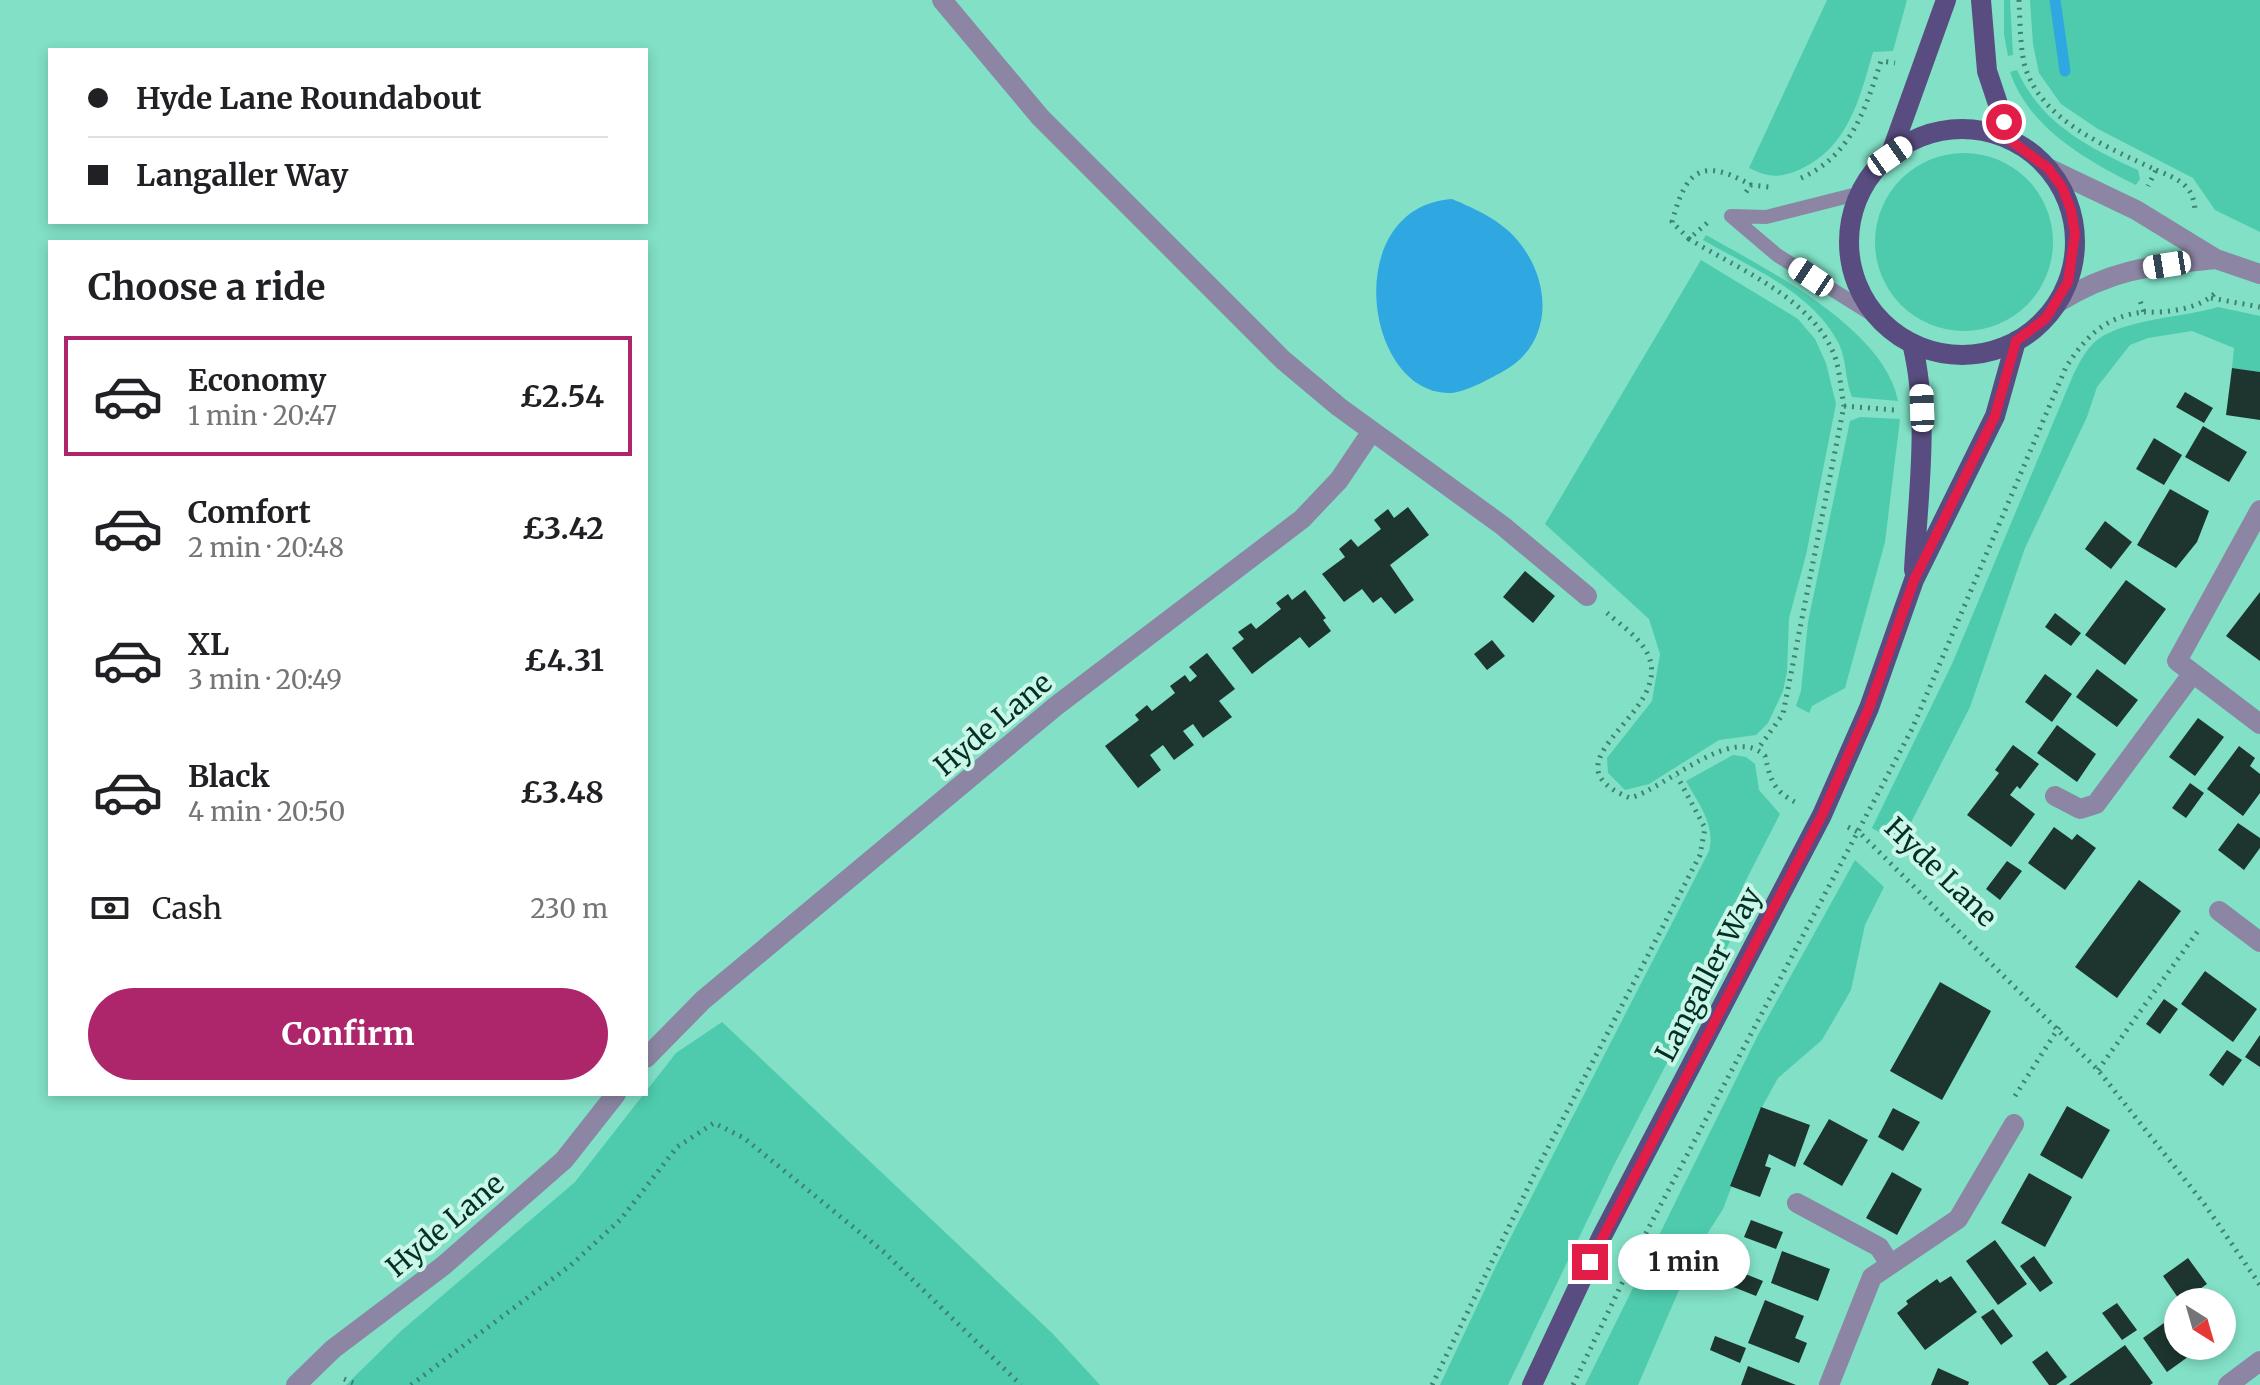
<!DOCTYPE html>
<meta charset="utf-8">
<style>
body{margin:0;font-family:Merriweather,serif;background:#f6f6f6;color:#202124;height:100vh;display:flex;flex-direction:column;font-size:30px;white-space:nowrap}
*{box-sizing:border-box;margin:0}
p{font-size:26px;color:#757577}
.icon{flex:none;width:44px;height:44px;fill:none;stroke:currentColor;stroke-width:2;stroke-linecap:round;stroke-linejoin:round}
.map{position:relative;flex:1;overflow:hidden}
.panel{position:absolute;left:48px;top:240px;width:600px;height:856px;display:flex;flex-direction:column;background:#fff;border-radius:0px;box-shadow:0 4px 12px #0003}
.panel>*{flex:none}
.top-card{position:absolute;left:48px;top:48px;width:600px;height:176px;border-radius:0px;box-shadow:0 4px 12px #0003;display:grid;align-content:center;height:176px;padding:0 40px;background:#fff}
.needle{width:52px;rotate:143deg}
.controls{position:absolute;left:2164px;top:1288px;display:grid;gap:16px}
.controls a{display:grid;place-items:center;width:72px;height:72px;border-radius:50%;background:#fff;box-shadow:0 4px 12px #0003;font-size:40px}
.end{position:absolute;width:36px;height:36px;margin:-18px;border:10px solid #e11d48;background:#fff;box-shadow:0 0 0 4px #fff}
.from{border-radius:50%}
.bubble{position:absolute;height:56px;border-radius:28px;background:#fff;box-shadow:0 4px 12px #0003;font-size:26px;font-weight:700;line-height:56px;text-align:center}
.car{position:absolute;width:24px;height:48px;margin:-24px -12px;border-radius:10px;box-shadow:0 0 6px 2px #0007;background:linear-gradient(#fff 24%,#345 0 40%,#fff 0 76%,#345 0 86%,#fff 0)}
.top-card b{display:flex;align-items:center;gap:28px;height:76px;font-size:30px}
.top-card b+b{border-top:2px solid #e0e0e0}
.top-card i{width:20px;height:20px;background:#202124}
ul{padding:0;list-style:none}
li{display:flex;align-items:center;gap:24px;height:120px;margin:0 16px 12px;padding:0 24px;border:4px solid transparent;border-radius:0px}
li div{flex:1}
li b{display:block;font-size:30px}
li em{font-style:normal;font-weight:700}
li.on{border-color:#ad266c}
li>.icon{width:72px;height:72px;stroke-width:1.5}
h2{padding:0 40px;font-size:36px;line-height:96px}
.pay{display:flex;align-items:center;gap:20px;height:88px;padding:0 40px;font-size:30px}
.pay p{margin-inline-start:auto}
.primary-button{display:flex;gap:16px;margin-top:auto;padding:16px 40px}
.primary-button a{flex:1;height:92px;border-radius:48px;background:#ad266c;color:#fff;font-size:32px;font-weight:700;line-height:92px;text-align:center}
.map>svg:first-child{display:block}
</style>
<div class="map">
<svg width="2260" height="1385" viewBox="0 0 2260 1385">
<rect width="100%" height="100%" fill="#81e0c6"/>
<!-- green -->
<path fill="#4ecbad" d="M1827 0H1907L1893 51 1873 52C1860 98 1848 147 1801 169 1781 178 1769 178 1749 168Z
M2004 0H2010L2013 55 2008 56 2004 34Z
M2030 0H2260V232L2215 210 2193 178 2098 129 2061 104 2039 73 2033 44Z
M2017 70C2041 123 2087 147 2138 170L2140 179 2136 185C2086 160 2029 128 2010 72Z
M1875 242a89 89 0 1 1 178 0a89 89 0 1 1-178 0Z
M1706 235C1766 269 1884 328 1898 401L1852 397C1845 381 1847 361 1839 344 1813 292 1751 268 1703 240Z
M1701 260 1798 319 1815 339 1826 363 1836 404 1806 555 1789 618 1787 672 1783 691 1768 723 1756 735 1719 740 1649 784 1625 790 1608 773 1607 758 1652 701 1660 654 1649 619 1545 524Z
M2218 307 2260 316V372L2232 368 2234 348 2192 331 2148 338 2130 345 2097 387 2087 417 2025 548 1970 707 1900 844 1872 828 1952 664 2074 373C2079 364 2084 353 2091 346 2114 319 2183 318 2218 307Z
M1860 417 1900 419 1885 542 1845 688 1812 706 1809 713 1796 706 1801 691 1808 622 1850 421Z
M1733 755 1746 757 1755 764 1759 790 1780 814 1743 886 1755 893 1613 1167 1508 1385H1440L1496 1266 1709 851C1716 825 1698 803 1686 781Z
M1855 860 1884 887 1865 925 1851 990 1822 1040 1778 1078 1762 1107 1723 1209 1695 1253 1638 1385H1585L1758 1035Z
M722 1022 1053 1334 1100 1385H346L401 1331 575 1182 676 1053Z"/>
<!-- water -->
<path fill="#2fa7e0" d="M1452 199C1476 209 1502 221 1518 241 1553 283 1553 345 1502 372 1489 379 1466 392 1451 393 1364 396 1339 207 1452 199Z"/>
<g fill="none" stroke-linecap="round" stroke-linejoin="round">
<!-- stream -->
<path stroke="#2fa7e0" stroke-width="11" d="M2055 0 2065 71"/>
</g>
<!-- building -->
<path fill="#1d352e" d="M2232 368 2260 372V420L2226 415Z
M2185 392 2213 408 2204 423 2176 407Z
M2203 426 2247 452 2229 482 2185 457Z
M2154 438 2182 455 2164 485 2136 469Z
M2170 489 2209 511 2197 542 2176 568 2137 545Z
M1408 507 1429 535 1390 565 1414 600 1395 614 1381 597 1373 603 1362 589 1344 602 1322 574 1345 557 1339 549 1351 539 1358 547 1381 529 1374 520 1388 509 1394 518Z
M2105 521 2132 542 2111 569 2085 549Z
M1525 571 1555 596 1533 623 1503 597Z
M2126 580 2166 609 2125 665 2085 635Z
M1305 590 1326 618 1323 620 1331 631 1309 648 1300 637 1252 674 1232 648 1244 639 1238 632 1251 623 1256 629 1281 609 1276 603 1288 594 1292 600Z
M2260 592V661L2226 636Z
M2055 613 2081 633 2071 646 2045 627Z
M1492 640 1505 656 1487 670 1474 654Z
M1207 653 1235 689 1219 701 1232 717 1203 738 1193 724 1183 731 1194 745 1174 760 1163 745 1150 755 1161 770 1138 788 1105 746 1139 720 1135 715 1147 705 1152 711 1175 693 1170 686 1185 675 1190 682 1197 676 1189 667Z
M2097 669 2138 700 2117 727 2076 697Z
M2045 674 2072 694 2052 722 2025 702Z
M2198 718 2224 737 2195 776 2169 757Z
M2057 725 2096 754 2077 782 2037 753Z
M2013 745 2039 764 2020 789 2017 786 2010 795 2035 814 2011 847 1967 815 1999 773 1995 770Z
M2239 746 2255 758 2250 766 2260 774V793L2243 816 2207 789Z
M2190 783 2204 793 2186 818 2172 808Z
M2238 823 2260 838V848L2244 870 2218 850Z
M2054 827 2072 840 2077 834 2096 848 2065 890 2028 863Z
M2007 861 2022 871 2000 900 1986 889Z
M2139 880 2181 911 2117 998 2075 967Z
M2205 971 2257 1009 2233 1042 2181 1004Z
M1940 982 1991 1011 1942 1100 1890 1071Z
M2164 999 2178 1009 2160 1034 2146 1024Z
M2260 1035V1067L2245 1057Z
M2227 1050 2242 1060 2223 1086 2209 1075Z
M2067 1106 2110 1130 2082 1179 2040 1155Z
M1761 1107 1810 1125 1795 1167 1769 1154 1765 1166 1771 1168 1760 1197 1730 1186Z
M1893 1108 1920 1122 1903 1151 1878 1137Z
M1829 1119 1868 1140 1842 1186 1803 1164Z
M1892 1172 1922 1189 1897 1235 1866 1218Z
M2029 1173 2072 1197 2045 1247 2001 1223Z
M1751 1220 1783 1232 1776 1249 1744 1237Z
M1995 1240 2027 1284 1998 1305 1966 1261Z
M1782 1251 1830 1269 1818 1301 1771 1283Z
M2034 1256 2053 1283 2040 1292 2020 1266Z
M2188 1258 2207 1284 2181 1302 2163 1276Z
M1733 1269 1763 1281 1756 1296 1726 1284Z
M1951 1276 1977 1312 1925 1350 1897 1313 1908 1304 1906 1301 1937 1279 1940 1283Z
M1765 1300 1804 1316 1795 1338 1807 1343 1799 1363 1748 1343Z
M2117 1303 2137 1330 2122 1340 2102 1313Z
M1993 1309 2013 1336 2001 1345 1981 1317Z
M2178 1313V1346H2203L2167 1372 2143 1338Z
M1715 1336 1746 1348 1740 1363 1710 1350Z
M2125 1345 2153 1383 2150 1385H2069Z
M2047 1351 2067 1377 2056 1385H2049L2032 1362Z
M1748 1366 1796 1385H1741Z
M1938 1368 1969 1382 1968 1385H1931Z"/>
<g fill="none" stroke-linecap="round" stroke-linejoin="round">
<!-- path -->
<path stroke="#3e8271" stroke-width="5" stroke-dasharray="2 6" stroke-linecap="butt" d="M2019 0C2020 20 2020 43 2024 63 2039 121 2108 147 2156 170L2148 186
M2156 170C2178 179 2194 185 2195 211
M1801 178C1851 156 1865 110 1881 61L1895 63
M1746 192 1751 185 1769 187
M1707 223 1689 239C1738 269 1814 299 1835 357 1840 372 1841 390 1844 406L1783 714 1758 749
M1689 239 1672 222C1686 170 1701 157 1751 185
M2211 298 2260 307
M2144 312C2168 313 2201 309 2217 291
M1844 406 1895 410
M1607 613C1622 626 1647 642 1651 664 1661 719 1543 763 1630 798 1666 788 1733 723 1765 756 1771 782 1774 792 1799 804
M1848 827 1860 833 2098 1070 2205 1205 2260 1285
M2098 1070 2198 931
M2015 1096 2059 1027
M344 1379 358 1385
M411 1385 571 1265 621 1219 677 1147 714 1123 744 1138 885 1253 1021 1385
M1432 1385 1538 1167 1700 855 1705 828 1677 776
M1573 1385 1649 1227 1912 729 2066 367C2086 336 2106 316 2144 312L2139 298"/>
<!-- service -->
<path stroke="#8c86a4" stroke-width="14" d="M1731 216 1777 255 1881 320
M1731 216 1766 217 1861 193"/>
<!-- minor -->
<path stroke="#8c86a4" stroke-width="20" d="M942 0 1040 117 1283 360 1339 407 1503 526 1587 596
M2048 168 2136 210 2216 259 2260 274
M2057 303C2114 268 2151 266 2216 259
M2260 510 2177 661 2260 724
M2055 796 2080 809 2096 804 2193 673
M2219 911 2260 942
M646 1058 703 1000 1056 706 1302 519 1339 480 1372 431
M1797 1203 1879 1247 1890 1264
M296 1385 333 1349 443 1266 564 1160 616 1094
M1829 1385 1872 1277 1958 1219 2014 1124
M2228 1385 2260 1361"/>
<!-- primary -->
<path stroke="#594c80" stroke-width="20" d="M1981 0 1987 71 2010 140
M1849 242a113 113 0 1 1 226 0a113 113 0 1 1-226 0Z
M1890 156 1946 0
M1912 343C1930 416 1918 495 1914 570
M1532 1385 1601 1238 1822 815 1869 708 1914 580 1995 416 2016 341"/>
</g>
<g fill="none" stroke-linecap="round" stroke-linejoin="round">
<!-- route -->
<path stroke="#e11d48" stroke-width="10" d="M1590 1262 1822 815 1869 708 1914 580 1995 416 2016 341 2046 318 2068 282 2075 234 2071 210 2062 187 2048 168 2010 140 2004 122"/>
</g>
<g text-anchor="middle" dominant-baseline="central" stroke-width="8" stroke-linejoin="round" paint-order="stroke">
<!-- street labels -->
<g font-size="28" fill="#042f26" stroke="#cbf7e9">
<text transform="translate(993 724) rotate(-40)">Hyde Lane</text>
<text transform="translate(1941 872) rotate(44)">Hyde Lane</text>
<text transform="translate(1708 974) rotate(-62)">Langaller Way</text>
<text transform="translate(445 1225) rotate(-40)">Hyde Lane</text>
</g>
</g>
</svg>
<div class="controls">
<a><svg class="needle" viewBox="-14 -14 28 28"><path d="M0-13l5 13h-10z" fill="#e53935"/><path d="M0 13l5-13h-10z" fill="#757577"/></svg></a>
</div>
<i class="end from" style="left:2004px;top:122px"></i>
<i class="end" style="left:1590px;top:1262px"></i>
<div class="bubble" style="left:1618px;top:1234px;width:132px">1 min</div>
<i class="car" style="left:1890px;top:156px;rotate:55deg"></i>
<i class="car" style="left:2167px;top:265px;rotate:261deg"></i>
<i class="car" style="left:1811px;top:277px;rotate:304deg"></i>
<i class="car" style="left:1922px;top:408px;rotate:358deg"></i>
<div class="top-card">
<b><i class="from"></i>Hyde Lane Roundabout</b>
<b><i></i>Langaller Way</b>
</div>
<section class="panel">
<h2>Choose a ride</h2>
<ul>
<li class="on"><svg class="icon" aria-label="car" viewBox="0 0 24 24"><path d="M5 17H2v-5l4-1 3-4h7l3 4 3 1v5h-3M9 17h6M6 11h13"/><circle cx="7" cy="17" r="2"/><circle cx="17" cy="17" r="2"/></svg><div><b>Economy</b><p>1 min · 20:47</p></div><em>£2.54</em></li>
<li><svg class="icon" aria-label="car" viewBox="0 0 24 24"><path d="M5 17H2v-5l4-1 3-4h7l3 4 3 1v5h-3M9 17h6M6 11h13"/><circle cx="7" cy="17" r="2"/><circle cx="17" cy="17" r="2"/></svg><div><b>Comfort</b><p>2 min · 20:48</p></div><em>£3.42</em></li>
<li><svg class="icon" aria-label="car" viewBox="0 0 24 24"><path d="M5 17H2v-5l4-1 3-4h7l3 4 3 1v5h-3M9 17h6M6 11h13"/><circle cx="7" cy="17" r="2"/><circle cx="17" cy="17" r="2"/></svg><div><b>XL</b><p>3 min · 20:49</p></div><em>£4.31</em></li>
<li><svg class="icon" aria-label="car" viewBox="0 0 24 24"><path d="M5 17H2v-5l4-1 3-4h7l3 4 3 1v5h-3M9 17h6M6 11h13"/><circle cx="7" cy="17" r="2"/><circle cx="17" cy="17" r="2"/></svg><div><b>Black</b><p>4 min · 20:50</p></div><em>£3.48</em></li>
</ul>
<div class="pay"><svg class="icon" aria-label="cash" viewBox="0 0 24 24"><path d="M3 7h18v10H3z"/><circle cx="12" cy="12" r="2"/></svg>Cash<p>230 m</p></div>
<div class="primary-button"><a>Confirm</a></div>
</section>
</div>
